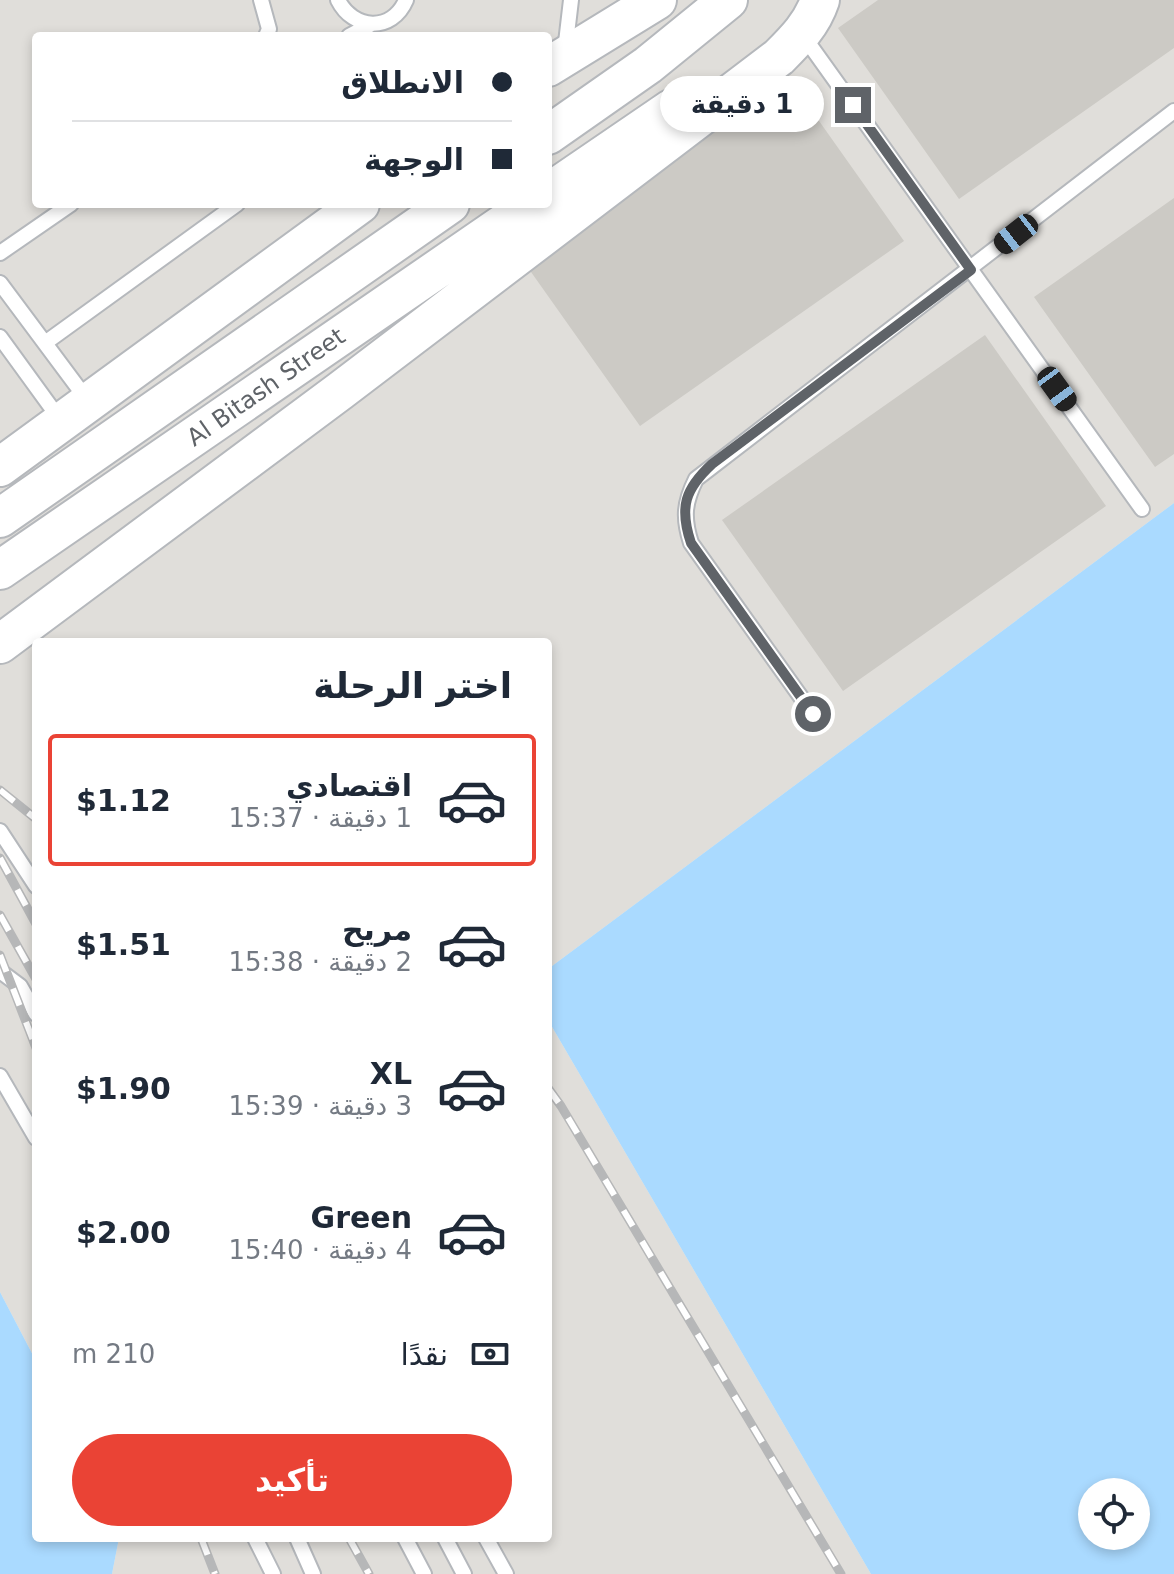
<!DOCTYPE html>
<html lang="ar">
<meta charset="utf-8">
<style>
body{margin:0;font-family:"DejaVu Sans","Noto Naskh Arabic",sans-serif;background:#f2f2f3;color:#1f2937;direction:rtl;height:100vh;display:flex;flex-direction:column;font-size:30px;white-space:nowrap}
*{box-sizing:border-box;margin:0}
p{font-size:26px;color:#747a83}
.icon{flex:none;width:44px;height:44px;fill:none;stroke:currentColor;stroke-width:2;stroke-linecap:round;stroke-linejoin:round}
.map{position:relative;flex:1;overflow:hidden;direction:ltr}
.panel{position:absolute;left:32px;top:638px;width:520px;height:904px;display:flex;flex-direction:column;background:#fff;border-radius:8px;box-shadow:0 4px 12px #0003;direction:rtl}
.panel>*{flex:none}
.hud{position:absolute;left:32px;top:32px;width:520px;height:176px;border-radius:8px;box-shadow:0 4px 12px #0003;direction:rtl;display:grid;align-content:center;height:176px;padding:0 40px;background:#fff}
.controls{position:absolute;left:1078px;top:1478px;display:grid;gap:16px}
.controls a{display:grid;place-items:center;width:72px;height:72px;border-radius:50%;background:#fff;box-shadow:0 4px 12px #0003;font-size:40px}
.end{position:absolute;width:36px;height:36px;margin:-18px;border:10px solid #5f6368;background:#fff;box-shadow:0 0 0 4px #fff}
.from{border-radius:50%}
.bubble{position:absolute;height:56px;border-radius:28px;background:#fff;box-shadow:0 4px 12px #0003;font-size:26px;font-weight:700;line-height:56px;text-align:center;direction:rtl}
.car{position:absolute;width:24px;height:48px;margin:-24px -12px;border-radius:10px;box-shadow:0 0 6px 2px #0007;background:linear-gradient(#222 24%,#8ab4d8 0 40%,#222 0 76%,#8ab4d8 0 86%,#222 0)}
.hud b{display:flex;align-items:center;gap:28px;height:76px;font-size:30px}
.hud b+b{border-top:2px solid #e0e1e3}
.hud i{width:20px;height:20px;background:#1f2937}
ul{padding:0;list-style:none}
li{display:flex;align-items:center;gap:24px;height:132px;margin:0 16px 12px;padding:0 24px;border:4px solid transparent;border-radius:8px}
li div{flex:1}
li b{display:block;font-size:30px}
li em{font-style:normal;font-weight:700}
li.current{border-color:#ea4335}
li>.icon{width:72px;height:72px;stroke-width:1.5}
h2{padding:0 40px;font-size:36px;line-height:96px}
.pay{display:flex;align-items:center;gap:20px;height:88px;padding:0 40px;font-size:30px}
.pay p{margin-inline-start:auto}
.cta{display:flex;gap:16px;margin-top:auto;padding:16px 40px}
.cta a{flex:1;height:92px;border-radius:48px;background:#ea4335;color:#fff;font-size:32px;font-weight:700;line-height:92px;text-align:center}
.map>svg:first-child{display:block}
</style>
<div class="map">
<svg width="1174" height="1574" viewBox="0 0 1174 1574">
<rect width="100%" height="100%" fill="#f1efe8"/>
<!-- industrial -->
<path fill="#e0deda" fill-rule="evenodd" d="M0 0H1174V503L548 969V642H36V1361L0 1292ZM36 36H548V204H36Z
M548 1020 871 1574H112L119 1538H548Z"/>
<!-- water -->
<path fill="#aadaff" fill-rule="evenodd" d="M1174 503V1574H871L548 1020V969ZM1092 1492H1136V1536H1092Z
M0 1292 36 1361V1538H119L112 1574H0Z"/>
<!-- building -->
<path fill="#cccac5" d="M878 0H1174V48L959 199 838 28Z
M783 70 904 241 640 426 519 255Z
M1174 198V454L1155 467 1034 297Z
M985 335 1106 506 843 691 722 520Z"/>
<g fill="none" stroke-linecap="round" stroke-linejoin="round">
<!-- service casing -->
<g stroke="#b5b8bc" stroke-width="18">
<path id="service" d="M261 0 269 29 266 36
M338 0C353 30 392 33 406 0
M802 34 1142 509
M349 36 370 25
M565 51 571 0
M0 253 71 204
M0 283 88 401
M0 337 61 421
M45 343 237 204
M813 714 691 543C683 518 684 503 696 479L1174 111
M0 831 36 886
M0 971 20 986 36 1014
M0 1076 36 1138
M255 1538 273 1574
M297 1538 313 1574
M405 1538 424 1574
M445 1538 464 1574
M486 1538 506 1574"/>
</g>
<!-- tertiary casing -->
<g stroke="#b5b8bc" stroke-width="42">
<path id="tertiary" d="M548 67 657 0
M548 135 648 65 728 0
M548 193 671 109
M0 467 360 204
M0 518 450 204
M0 570 532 204
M0 644 340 391 779 57C796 40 812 24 820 0"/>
</g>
<!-- service -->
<use href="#service" stroke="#fff" stroke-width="14"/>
<!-- tertiary -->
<use href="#tertiary" stroke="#fff" stroke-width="38"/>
<!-- rail casing -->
<g stroke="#b6b7b8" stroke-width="9">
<path id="rail" d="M0 790 36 819
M0 858 36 924
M0 915 36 979
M0 955 36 1048
M548 1088 561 1106 841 1574
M201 1538 215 1574
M349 1538 369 1574"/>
</g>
<!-- rail -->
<use href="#rail" stroke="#fff" stroke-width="6" stroke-dasharray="18" stroke-linecap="butt"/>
</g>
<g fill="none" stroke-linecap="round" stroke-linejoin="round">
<!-- route -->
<path stroke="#5f6368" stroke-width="10" d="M813 714 691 543C679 507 685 489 712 464L971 270 853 105"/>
</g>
<g text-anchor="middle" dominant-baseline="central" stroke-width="6" stroke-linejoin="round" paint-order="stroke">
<!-- street labels -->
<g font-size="24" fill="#5f6368" stroke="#fff">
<text transform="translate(266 387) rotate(-35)">Al Bitash Street</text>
</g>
</g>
</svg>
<div class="controls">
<a><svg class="icon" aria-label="locate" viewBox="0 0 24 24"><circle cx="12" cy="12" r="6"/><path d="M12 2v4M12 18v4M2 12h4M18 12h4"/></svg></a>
</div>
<i class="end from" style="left:813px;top:714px"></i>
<i class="end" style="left:853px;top:105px"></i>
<div class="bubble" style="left:660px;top:76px;width:164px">1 دقيقة</div>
<i class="car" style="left:1016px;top:234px;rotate:232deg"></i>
<i class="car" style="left:1057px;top:389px;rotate:144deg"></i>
<div class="hud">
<b><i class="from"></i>الانطلاق</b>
<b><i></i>الوجهة</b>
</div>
<section class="panel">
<h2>اختر الرحلة</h2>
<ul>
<li class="current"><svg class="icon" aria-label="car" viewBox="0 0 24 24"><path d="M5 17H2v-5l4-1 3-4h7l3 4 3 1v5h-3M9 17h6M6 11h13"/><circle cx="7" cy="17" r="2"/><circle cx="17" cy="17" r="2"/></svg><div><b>اقتصادي</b><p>1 دقيقة · 15:37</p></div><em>$1.12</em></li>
<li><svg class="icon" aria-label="car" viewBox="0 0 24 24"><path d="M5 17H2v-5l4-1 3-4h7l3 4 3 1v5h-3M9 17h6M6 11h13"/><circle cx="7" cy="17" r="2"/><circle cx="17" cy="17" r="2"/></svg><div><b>مريح</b><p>2 دقيقة · 15:38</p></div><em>$1.51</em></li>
<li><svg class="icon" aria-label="car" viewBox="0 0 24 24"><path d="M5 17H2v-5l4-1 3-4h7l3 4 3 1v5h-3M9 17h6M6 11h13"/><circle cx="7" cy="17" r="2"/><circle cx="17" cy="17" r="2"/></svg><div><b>XL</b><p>3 دقيقة · 15:39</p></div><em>$1.90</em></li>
<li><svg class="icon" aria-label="car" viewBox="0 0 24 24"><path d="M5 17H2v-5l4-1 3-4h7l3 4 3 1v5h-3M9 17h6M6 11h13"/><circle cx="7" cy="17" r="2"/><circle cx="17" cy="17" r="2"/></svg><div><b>Green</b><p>4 دقيقة · 15:40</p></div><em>$2.00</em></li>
</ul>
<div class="pay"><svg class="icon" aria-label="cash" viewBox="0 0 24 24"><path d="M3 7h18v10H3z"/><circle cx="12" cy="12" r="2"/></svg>نقدًا<p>210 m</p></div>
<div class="cta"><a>تأكيد</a></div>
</section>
</div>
